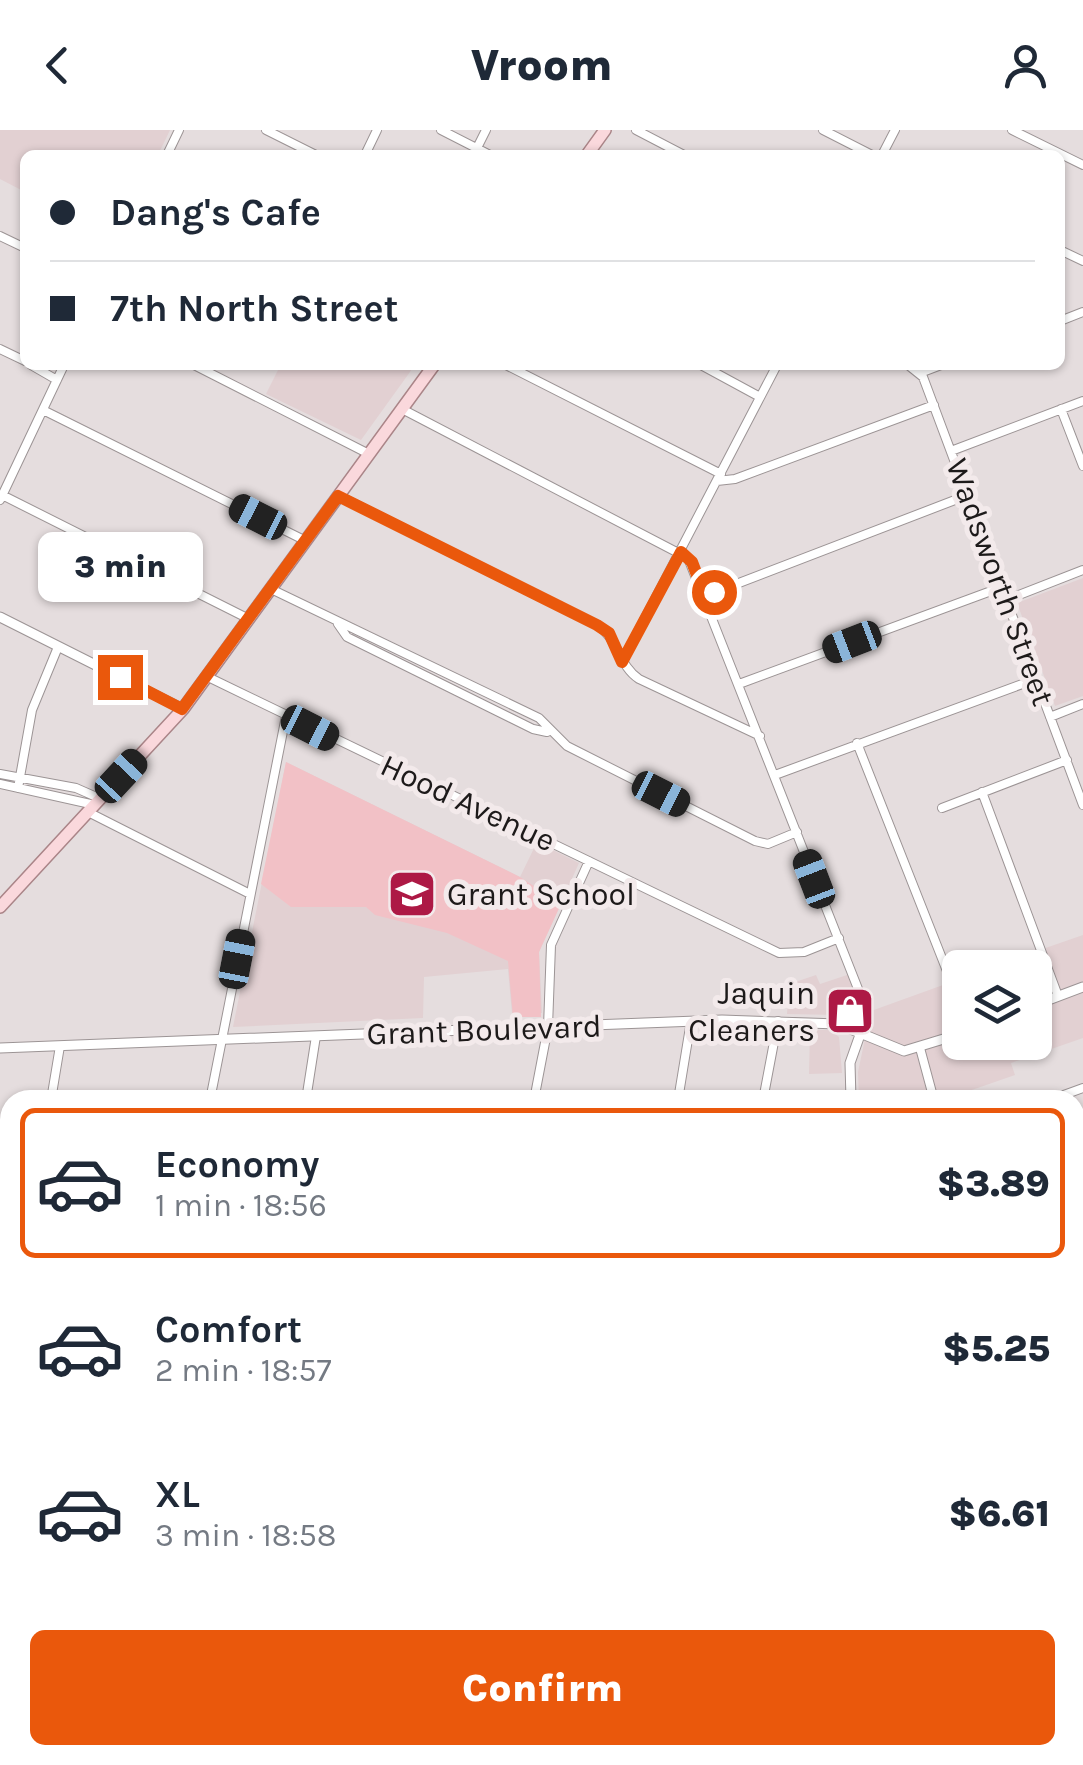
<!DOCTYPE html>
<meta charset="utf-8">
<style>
body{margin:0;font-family:Karla,sans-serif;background:#f6f6f7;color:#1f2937;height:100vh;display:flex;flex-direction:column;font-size:38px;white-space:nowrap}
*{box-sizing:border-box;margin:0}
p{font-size:32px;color:#747a83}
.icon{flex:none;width:55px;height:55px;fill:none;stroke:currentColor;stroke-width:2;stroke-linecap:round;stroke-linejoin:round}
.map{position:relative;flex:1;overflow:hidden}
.panel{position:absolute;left:0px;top:960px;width:1085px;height:675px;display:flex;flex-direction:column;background:#fff;border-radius:30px 30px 0 0;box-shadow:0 2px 8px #0004}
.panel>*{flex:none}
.guide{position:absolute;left:20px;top:20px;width:1045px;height:220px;border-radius:15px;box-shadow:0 2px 8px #0004;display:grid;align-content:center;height:220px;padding:0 30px;background:#fff}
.tools{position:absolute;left:942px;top:820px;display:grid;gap:20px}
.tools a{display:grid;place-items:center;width:110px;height:110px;border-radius:15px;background:#fff;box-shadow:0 2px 8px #0004;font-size:50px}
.end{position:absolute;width:45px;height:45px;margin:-22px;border:12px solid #ea580c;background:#fff;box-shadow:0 0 0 5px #fff}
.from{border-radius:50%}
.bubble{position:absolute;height:70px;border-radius:15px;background:#fff;box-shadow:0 2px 8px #0004;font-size:32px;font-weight:800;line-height:70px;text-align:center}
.car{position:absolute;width:30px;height:60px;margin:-30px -15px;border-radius:12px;box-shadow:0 0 8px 2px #0007;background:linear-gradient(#222 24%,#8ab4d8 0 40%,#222 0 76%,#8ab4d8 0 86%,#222 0)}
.guide b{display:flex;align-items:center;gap:35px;height:95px;font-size:38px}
.guide b+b{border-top:2px solid #e0e1e3}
.guide i{width:25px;height:25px;background:#1f2937}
ul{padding:18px 0 0;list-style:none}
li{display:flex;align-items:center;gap:30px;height:150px;margin:0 20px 15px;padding:0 10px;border:5px solid transparent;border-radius:15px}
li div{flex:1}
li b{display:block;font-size:38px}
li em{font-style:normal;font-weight:800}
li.selected{border-color:#ea580c}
li>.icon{width:90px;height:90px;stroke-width:1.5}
.button{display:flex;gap:20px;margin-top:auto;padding:20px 30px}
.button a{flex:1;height:115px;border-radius:15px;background:#ea580c;color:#fff;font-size:40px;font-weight:800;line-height:115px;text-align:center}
header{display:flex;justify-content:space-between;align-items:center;height:130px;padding:0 30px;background:#fff;font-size:45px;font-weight:800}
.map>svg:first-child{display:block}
</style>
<header><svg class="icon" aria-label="back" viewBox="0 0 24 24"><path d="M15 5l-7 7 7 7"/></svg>Vroom<svg class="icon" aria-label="person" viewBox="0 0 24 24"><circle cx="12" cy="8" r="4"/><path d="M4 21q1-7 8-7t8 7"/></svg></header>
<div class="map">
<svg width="1083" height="1635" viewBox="0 0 1083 1635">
<rect width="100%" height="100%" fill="#e5ddde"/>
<!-- built -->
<path fill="#e2d0d2" d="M0 0H170L158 25H25V62L0 49Z
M276 235H415L361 310 266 264 279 238Z
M1083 448V566L1055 576 1017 473Z
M286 632 520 747 537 712 579 733 539 822 542 883H512L508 839 424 847 423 888 233 897Z
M1083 805V908L1011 933 1015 945 943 970H859L858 942 867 899 838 885 787 884 789 854 816 845 820 854 856 842 871 881 943 855 948 867 960 863V912H1035V838L991 837Z
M810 900H830L839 907 842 943 809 944Z"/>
<!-- green -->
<path fill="#f2c1c6" d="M286 632 520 747 561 774 539 822 541 887H513L508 831 447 803 375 785 366 777H291L261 754Z
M1075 1134H1083V1311L1075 1309Z"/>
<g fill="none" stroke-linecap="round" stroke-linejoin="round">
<!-- minor casing -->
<g stroke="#9c9495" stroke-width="10">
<path id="minor" d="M266 0 316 25
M441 0 490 25
M636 0 684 25
M823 0 872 25
M1012 0 1083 35
M477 18 486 0
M167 25 179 0
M365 25 377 0
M882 25 895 0
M0 106 25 118
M1060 120 1083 131
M1060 191 1083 182
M0 219 25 231
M31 235 57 250
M194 235 369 324
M506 235 721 344
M701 235 760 267
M908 235 923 247 1083 675
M920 243 941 235
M402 279 688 428 864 874 861 902
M1061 279 1083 336
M43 280 306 411
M951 321 1083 271
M717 351 735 349 934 275
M2 365 249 489
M339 366 597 495C619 509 618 535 639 549L760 606
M0 370 64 235
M271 459 539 588 567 616 755 711 768 714 797 702
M705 466 968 365
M1006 470 1083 440
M338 494 347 507 533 599 547 602
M622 532 777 235
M208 547 779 823 804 822 839 808
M739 554 1002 457
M1050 587 1083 574
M857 613 960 874
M0 644 76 658 101 669
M775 645 1036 549
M0 654 95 675
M18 658 32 580 58 517
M982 662 1058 866
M942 678 1067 630
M88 682 250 764
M920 918 934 970
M51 970 60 916
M210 970 286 586
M306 970 316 906
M534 970 548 897 551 815 589 731
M678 970 691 891
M763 970 778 891
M1050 970 1083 958
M0 1016 10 1018
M1075 1056 1083 1053
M0 1144 10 1146
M0 1219 10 1170
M0 1302 10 1304
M1075 1409 1083 1431
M0 1461 10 1463
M1075 1550 1083 1547
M0 1616 10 1618
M46 1625 95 1635
M379 1625 398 1630
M542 1625 582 1635
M163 1635 165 1625
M491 1635 493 1625
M818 1635 820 1625"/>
</g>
<!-- tertiary casing -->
<g stroke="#9c9495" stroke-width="11">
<path id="tertiary" d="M0 487 183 579
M1035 875 1083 857
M0 918 722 890 838 894 904 921 960 904
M851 970 850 933 861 902
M1006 1625 1009 1635"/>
</g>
<!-- primary casing -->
<g stroke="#aa8588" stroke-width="14">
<path id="primary" d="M587 25 605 0
M0 777 183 579 434 235"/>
</g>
<!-- minor -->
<use href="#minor" stroke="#fff" stroke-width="8"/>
<!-- tertiary -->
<use href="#tertiary" stroke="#fff" stroke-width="9"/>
<!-- primary -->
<use href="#primary" stroke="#fad8dc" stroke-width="11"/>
</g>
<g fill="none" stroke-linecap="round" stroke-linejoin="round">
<!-- route -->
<path stroke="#ea580c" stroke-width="12" d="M120 547 182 579 338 366 597 495 609 503 622 532 681 422 692 432 705 466 714 462"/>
</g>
<!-- icons -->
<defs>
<g id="school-square" transform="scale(2.5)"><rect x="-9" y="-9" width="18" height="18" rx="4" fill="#ad1945" stroke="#f3eaeb"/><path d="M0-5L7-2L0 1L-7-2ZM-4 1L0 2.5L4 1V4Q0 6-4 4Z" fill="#fff"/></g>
<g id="shop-square" transform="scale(2.5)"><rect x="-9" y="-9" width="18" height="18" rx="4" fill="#ad1945" stroke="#f3eaeb"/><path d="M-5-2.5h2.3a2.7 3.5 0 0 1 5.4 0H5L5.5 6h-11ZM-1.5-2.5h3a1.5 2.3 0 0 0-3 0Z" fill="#fff"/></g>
</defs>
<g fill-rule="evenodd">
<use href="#school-square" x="412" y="764"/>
<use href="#shop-square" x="850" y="881"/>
</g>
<g text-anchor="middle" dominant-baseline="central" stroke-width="10" stroke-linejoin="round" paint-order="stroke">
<!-- street labels -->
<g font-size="32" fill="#1d1a1a" stroke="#f3eaeb">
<text transform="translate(1000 452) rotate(70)">Wadsworth Street</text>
<text transform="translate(468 673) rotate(25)">Hood Avenue</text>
<text transform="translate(484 900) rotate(-2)">Grant Boulevard</text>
</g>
<!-- poi labels -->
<g font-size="32" fill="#1d1a1a" stroke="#f3eaeb" text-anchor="start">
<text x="447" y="764">Grant School</text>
<text x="815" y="863" text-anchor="end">Jaquin<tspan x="815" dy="37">Cleaners</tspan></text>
</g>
</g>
</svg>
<div class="tools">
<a><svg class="icon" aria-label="layers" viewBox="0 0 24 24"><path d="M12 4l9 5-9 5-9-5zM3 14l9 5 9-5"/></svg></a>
</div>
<i class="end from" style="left:714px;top:462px"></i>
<i class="end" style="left:120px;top:547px"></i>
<div class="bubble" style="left:38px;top:402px;width:165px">3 min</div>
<i class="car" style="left:258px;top:387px;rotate:297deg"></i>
<i class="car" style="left:852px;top:512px;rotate:249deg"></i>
<i class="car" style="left:310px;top:598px;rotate:117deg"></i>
<i class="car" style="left:121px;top:646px;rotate:43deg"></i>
<i class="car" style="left:661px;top:664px;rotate:117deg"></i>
<i class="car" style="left:814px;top:749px;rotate:339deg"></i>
<i class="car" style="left:237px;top:829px;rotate:11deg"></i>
<div class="guide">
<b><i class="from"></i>Dang's Cafe</b>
<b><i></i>7th North Street</b>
</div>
<section class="panel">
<ul>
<li class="selected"><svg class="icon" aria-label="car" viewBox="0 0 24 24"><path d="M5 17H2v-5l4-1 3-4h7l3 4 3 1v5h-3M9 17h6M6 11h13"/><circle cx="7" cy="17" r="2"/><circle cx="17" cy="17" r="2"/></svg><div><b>Economy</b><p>1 min · 18:56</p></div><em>$3.89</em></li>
<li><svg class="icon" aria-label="car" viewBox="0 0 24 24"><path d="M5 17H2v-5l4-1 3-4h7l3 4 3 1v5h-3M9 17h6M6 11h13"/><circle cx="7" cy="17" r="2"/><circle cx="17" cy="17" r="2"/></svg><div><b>Comfort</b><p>2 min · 18:57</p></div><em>$5.25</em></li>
<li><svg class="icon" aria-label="car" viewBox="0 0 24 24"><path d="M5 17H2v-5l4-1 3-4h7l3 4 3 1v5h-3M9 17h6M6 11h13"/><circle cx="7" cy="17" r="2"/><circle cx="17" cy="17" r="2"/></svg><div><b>XL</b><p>3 min · 18:58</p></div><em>$6.61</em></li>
</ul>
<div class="button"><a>Confirm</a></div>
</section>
</div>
